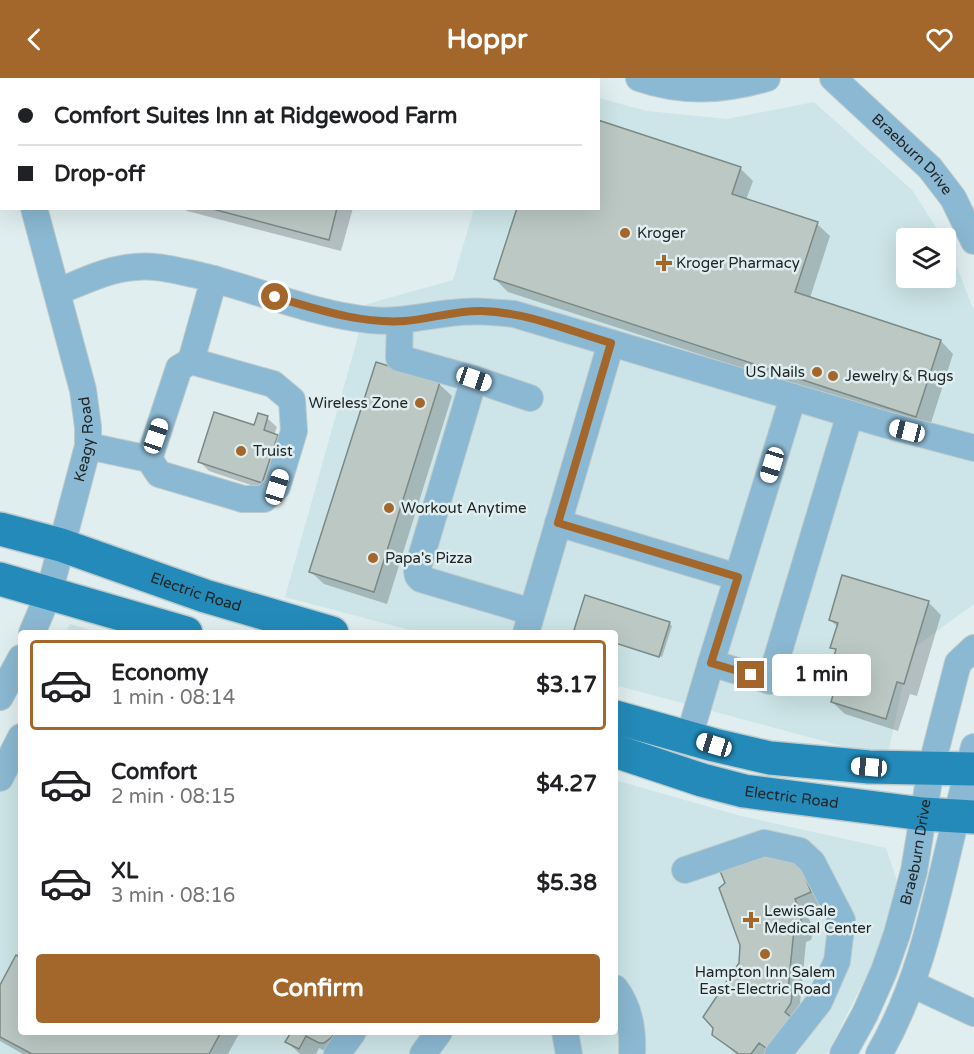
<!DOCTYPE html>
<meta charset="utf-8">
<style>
body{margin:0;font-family:"Varela Round",sans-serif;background:#f2f2f2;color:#202124;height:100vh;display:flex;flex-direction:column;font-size:22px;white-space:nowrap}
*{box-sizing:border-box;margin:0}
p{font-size:20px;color:#757577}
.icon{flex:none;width:33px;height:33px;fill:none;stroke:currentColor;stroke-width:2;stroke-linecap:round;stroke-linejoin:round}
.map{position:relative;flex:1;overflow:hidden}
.panel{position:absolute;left:18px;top:552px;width:600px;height:405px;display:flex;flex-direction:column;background:#fff;border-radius:6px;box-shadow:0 6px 24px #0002}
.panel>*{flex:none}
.top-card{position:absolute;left:0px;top:0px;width:600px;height:132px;box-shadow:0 6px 24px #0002;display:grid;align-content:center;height:132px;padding:0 18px;background:#fff}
.fabs{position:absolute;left:896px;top:150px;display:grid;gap:12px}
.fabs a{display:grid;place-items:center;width:60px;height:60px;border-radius:6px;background:#fff;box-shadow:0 6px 24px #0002;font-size:30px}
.end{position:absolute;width:27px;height:27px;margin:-14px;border:8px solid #a4672b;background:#fff;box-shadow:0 0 0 3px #fff}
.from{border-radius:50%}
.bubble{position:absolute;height:42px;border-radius:6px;background:#fff;box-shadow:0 6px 24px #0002;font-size:20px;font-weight:800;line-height:42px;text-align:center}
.car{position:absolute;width:18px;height:36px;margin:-18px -9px;border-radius:8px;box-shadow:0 0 4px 2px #0007;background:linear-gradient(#fff 24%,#345 0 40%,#fff 0 76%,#345 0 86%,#fff 0)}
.top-card b{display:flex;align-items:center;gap:21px;height:57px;font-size:22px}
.top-card b+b{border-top:2px solid #e0e0e0}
.top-card i{width:15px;height:15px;background:#202124}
ul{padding:10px 0 0;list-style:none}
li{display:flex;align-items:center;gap:18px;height:90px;margin:0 12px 9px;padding:0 6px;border:3px solid transparent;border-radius:6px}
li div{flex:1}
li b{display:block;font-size:22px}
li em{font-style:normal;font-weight:800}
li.active{border-color:#a4672b}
li>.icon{width:54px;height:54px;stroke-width:1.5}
.action{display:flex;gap:12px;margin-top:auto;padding:12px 18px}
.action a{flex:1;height:69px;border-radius:6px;background:#a4672b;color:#fff;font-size:24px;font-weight:800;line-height:69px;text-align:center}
header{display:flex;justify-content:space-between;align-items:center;height:78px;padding:0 18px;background:#a4672b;color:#fff;font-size:27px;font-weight:800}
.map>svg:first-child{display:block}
</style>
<header><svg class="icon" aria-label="back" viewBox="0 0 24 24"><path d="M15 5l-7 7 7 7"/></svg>Hoppr<svg class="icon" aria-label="heart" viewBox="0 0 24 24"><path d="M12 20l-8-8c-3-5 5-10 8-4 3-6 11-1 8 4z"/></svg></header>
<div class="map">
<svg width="974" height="976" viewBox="0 0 974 976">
<rect width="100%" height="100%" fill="#e0eef0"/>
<!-- built -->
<path fill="#cde5e8" d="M599 20 647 33 727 41 814 24 912 112 943 160H906V200H945V164L951 174 974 233V526L910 573 887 680 615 607V555H421L285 519 367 226 453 202 474 131 598 130Z
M70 546 102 555H65Z
M21 638V954H615V702L741 738 886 770 898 806 876 879 827 976H0V678Z"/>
<!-- shadow -->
<path fill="#0003" d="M164 0H224L163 2Z
M740 90 753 103 746 122 817 146 830 158 810 220 941 263 953 276 929 351 508 214 495 201 598 130Z
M184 130H353L341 173 187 133Z
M439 306 452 318 387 526 324 506 311 494Z
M267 340 277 349 274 357 287 368 272 414 209 393 199 383Z
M843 499 929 525 941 537 917 618 910 616 898 653 845 636 832 624 837 607 832 606 820 593 834 584 837 574 832 569 838 549 830 542Z
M586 519 669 545 672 548 662 579 615 564V555L577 553Z
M796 780 823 827 806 834 814 852 811 862 806 864 800 926 804 930 789 976H736L713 956 741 886 742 867 727 805 722 794Z
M21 882V954H240L228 976H23L0 963V910Z
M292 954H354L331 976 319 970 316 976H300L287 964Z"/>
<!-- building -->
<path fill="#bbc8c4" stroke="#7c8985" stroke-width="1.5" d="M162 0H208L162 2Z
M598 42 741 89 732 116 818 144 795 214 941 262 916 339 494 201 517 130H598Z
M209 130H337L329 162Z
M376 284 440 304 374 514 309 494Z
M214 334 254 347 258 335 268 338 264 352 278 357 262 405 198 384Z
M842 497 929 523 904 606 897 604 886 641 831 624 838 600 818 594 822 579 833 582 836 571 830 570 838 545 829 542Z
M585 517 670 544 659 579 615 565V555H582L574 552Z
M778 770 784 783 797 778 811 814 795 821 802 838 799 849 794 851 788 912 792 916 791 925 785 934 792 940 770 973 759 965 751 976H739L712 957 713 950 703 939 739 885 740 867 719 810 725 805 720 793Z
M16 877 21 880V954H221L209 976H32L0 959V907Z
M291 954H335L332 959 324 965H319L306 958 299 971 285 964Z"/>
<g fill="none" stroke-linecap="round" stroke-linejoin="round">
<!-- minor-tunnel -->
<path stroke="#bac6c8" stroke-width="26" stroke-dasharray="26 13" stroke-linecap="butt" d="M153 2V0"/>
<!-- minor casing -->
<g stroke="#bdcacc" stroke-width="28">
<g id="minor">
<path d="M5 0V2"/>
<path d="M82 0 83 2"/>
<path d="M639 0C682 15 723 13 767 0"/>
<path id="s1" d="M833 0 930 90 953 120 974 163"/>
<path d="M57 214C82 204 107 191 135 189 155 187 174 192 193 196 252 209 309 236 370 242 398 245 423 238 451 235 472 232 493 234 514 236L887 347 974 370"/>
<path d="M400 243 399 280 474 301 530 320"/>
<path d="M191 283 214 201"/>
<path d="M474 301 417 493 418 498 421 501 532 534"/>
<path d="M793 319 711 585 770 603 850 336"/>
<path d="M88 368 149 381 159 396 243 421H264L277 409 294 353 292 322 273 306 191 283 179 290 149 381"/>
<path d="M558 445 737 499"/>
<path id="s2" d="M32 555 49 515 88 368V349L83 312 34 130"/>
<path d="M526 555 611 265"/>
<path d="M0 619 21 580"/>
<path d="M689 659 711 585"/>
<path d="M0 700 21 659"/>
<path d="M685 792 764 765 800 773 812 784 842 842 837 883 819 924 778 976"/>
<path d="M912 906 974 935"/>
<path d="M615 910C630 930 633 952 632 976"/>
<path d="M565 954 569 976"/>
<path d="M337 976 353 954"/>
<path d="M423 976 439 954"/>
<path id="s3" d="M843 976 865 936 884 893 897 856 914 793 931 690 958 585 974 570"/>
<path d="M879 976C921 903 936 821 956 740 962 716 968 693 974 669"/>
</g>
</g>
<!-- major casing -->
<g stroke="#bdcacc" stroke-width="36">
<g id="major">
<path id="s4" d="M0 451 61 467 205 518 332 555"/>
<path d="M0 501 186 555"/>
<path d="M615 639 714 667 770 680 869 689 974 691"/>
<path id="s5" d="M615 673 702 702 744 713 923 736 974 739"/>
</g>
</g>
<!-- minor -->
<use href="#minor" stroke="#8bb8d2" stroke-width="26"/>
<!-- major -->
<use href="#major" stroke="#238ab9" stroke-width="33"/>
</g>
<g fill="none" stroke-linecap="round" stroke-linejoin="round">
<!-- route -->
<path stroke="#a4672b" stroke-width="8" d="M275 219C317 231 360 246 405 243 431 241 456 232 482 233 526 234 570 253 611 265L558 445 738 499 711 585 751 597"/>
</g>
<!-- markers -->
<g fill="#a4672b" stroke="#e0eef0" stroke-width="2">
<circle cx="625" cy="155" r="6"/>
<path d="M661 176h6v6h6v6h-6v6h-6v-6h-6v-6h6z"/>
<circle cx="817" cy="294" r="6"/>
<circle cx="833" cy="298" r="6"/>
<circle cx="420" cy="325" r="6"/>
<circle cx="241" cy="373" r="6"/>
<circle cx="389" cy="430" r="6"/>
<circle cx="373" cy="480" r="6"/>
<path d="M748 833h6v6h6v6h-6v6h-6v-6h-6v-6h6z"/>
<circle cx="765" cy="876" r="6"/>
</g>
<g text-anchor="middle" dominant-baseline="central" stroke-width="5" stroke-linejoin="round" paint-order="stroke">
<!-- street labels -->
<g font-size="15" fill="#202627" stroke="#e0eef0">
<text stroke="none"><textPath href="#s1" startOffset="110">Braeburn Drive</textPath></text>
<text stroke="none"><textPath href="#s2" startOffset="202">Keagy Road</textPath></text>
<text stroke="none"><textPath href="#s4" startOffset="206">Electric Road</textPath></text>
<text stroke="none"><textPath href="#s5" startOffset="183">Electric Road</textPath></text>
<text stroke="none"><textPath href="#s3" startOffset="216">Braeburn Drive</textPath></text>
</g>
<!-- poi labels -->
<g font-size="15" fill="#202627" stroke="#e0eef0" text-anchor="start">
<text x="637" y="155">Kroger</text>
<text x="676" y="185">Kroger Pharmacy</text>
<text x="805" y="294" text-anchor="end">US Nails</text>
<text x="845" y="298">Jewelry &amp; Rugs</text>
<text x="408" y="325" text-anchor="end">Wireless Zone</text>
<text x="253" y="373">Truist</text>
<text x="401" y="430">Workout Anytime</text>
<text x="385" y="480">Papa's Pizza</text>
<text x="764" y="833">LewisGale<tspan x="764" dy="17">Medical Center</tspan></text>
<text x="765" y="894" text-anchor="middle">Hampton Inn Salem<tspan x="765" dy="17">East-Electric Road</tspan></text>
</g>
</g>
</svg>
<div class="fabs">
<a><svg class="icon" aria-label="layers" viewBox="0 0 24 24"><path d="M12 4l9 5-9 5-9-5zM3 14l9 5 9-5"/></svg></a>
</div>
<i class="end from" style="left:275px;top:219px"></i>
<i class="end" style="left:751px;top:597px"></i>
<div class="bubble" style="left:772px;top:576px;width:99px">1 min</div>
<i class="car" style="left:474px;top:301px;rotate:109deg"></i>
<i class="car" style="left:907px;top:353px;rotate:284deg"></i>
<i class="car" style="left:156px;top:358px;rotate:19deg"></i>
<i class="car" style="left:772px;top:387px;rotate:197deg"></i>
<i class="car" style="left:277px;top:409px;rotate:17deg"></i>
<i class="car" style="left:714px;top:667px;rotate:287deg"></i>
<i class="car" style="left:869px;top:689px;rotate:275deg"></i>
<div class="top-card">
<b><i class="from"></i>Comfort Suites Inn at Ridgewood Farm</b>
<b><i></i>Drop-off</b>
</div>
<section class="panel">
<ul>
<li class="active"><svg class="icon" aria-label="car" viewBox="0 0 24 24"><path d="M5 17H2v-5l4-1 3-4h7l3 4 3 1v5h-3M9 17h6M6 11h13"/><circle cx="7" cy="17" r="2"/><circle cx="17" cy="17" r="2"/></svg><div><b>Economy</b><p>1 min · 08:14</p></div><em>$3.17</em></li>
<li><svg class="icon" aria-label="car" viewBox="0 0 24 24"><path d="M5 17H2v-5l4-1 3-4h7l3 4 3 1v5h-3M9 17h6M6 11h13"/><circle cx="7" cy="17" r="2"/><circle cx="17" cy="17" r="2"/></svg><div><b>Comfort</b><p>2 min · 08:15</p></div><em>$4.27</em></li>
<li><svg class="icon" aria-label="car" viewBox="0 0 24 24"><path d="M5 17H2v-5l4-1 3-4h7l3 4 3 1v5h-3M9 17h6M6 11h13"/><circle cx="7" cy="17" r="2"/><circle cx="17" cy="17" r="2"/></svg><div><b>XL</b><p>3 min · 08:16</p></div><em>$5.38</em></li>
</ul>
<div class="action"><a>Confirm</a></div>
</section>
</div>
